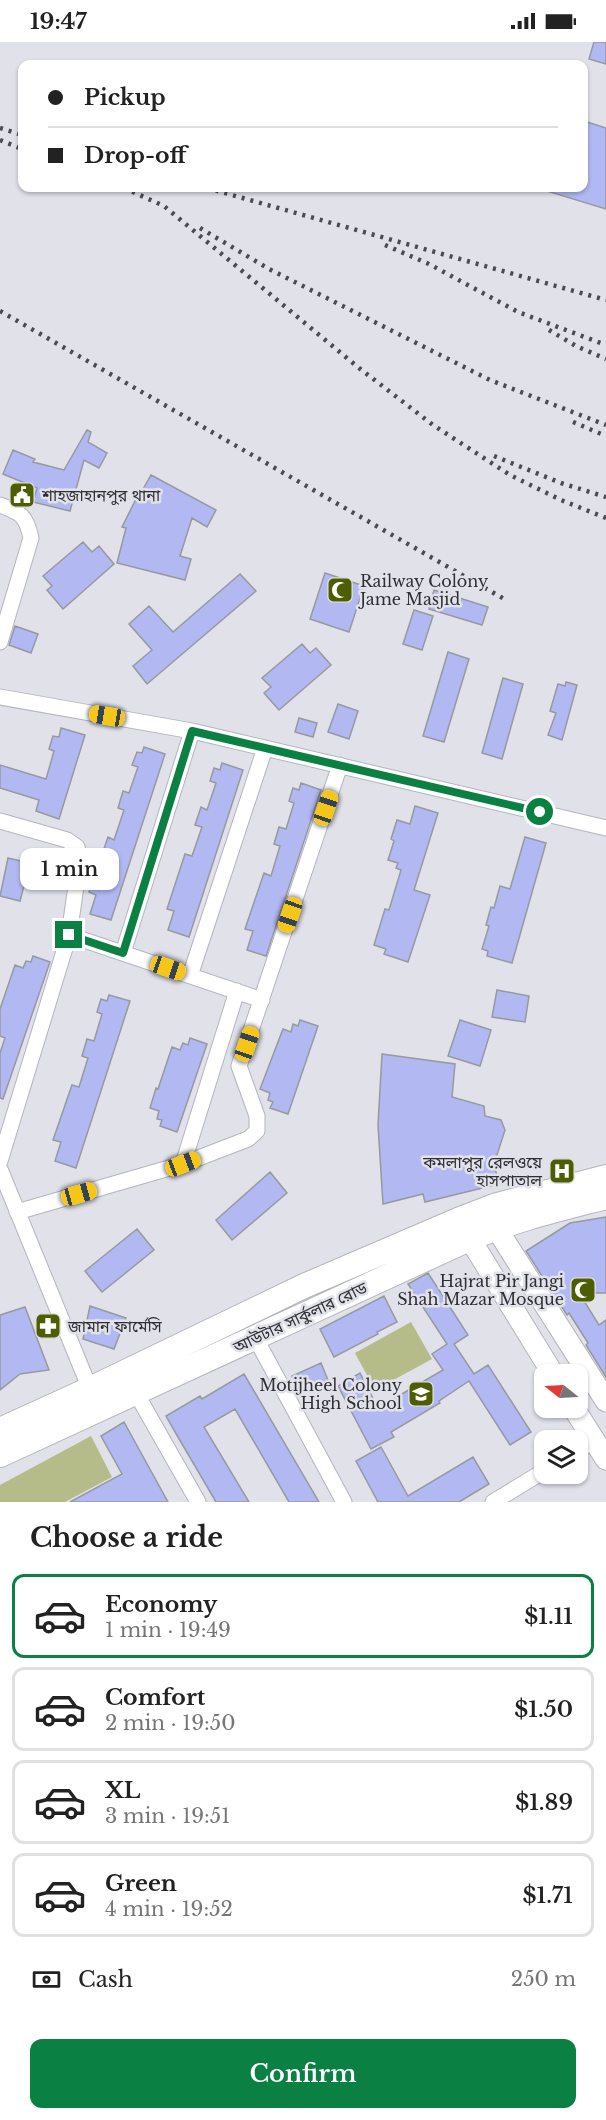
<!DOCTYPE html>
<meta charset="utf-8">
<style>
body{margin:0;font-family:"Libre Baskerville","Noto Sans Bengali",serif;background:#f6f6f6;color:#222;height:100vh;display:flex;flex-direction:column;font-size:22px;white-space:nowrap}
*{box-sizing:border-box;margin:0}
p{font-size:20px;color:#767676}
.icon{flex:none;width:33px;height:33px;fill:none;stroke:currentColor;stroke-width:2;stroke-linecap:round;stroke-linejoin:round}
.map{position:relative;height:1460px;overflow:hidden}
.sheet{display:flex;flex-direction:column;background:#fff;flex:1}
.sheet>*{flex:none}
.banner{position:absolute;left:18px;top:18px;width:570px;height:132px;border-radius:12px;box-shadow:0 2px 4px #0004;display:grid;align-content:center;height:132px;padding:0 30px;background:#fff}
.needle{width:39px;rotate:288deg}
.buttons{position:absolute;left:534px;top:1322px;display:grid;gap:12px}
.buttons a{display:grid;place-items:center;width:54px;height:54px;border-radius:12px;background:#fff;box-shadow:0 2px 4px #0004;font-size:30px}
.end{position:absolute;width:27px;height:27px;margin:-14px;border:8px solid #0b8043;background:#fff;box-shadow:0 0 0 3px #fff}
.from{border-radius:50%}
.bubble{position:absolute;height:42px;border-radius:12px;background:#fff;box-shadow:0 2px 4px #0004;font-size:20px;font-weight:600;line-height:42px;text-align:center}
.car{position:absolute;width:18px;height:36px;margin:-18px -9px;border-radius:8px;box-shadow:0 0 4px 2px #0007;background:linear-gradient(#f5c518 24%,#345 0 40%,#f5c518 0 76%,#345 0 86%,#f5c518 0)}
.banner b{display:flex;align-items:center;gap:21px;height:57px;font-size:22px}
.banner b+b{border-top:2px solid #e0e0e0}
.banner i{width:15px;height:15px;background:#222}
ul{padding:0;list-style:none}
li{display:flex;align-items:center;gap:18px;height:84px;margin:0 12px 9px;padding:0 18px;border:3px solid #e0e0e0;border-radius:12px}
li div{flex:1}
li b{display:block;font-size:22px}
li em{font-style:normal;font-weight:600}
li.current{border-color:#0b8043}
li>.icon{width:54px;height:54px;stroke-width:1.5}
h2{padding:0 30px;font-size:27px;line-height:72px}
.pay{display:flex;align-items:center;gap:15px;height:66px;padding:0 30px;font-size:22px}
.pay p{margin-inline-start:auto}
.primary-button{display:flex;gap:12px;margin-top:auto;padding:12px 30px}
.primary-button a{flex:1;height:69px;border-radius:12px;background:#0b8043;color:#fff;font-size:24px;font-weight:600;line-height:69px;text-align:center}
.status{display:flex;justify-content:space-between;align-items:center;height:42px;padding:0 30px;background:#fff;direction:ltr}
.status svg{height:16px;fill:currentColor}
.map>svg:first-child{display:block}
</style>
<div class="status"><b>19:47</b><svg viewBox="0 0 49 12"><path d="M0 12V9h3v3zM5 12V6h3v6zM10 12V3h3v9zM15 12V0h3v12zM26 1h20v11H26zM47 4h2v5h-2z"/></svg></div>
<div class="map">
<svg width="606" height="1460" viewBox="0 0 606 1460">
<rect width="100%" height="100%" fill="#e0e1e9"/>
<!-- green -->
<path fill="#b6bb8a" d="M411 1280 432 1317 375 1348 355 1311Z
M91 1394 112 1435 65 1460H0V1443Z"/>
<!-- building -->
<path fill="#b1b8f2" stroke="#9799a0" stroke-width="1.5" d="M594 0H606V22L589 17Z
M584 79 606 86V167L547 149V146H584Z
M87 388 91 390 88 400 107 411 99 426 84 418 70 469 33 460 37 446 3 432 13 408 35 417 33 420 64 428Z
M151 433 216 468 207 485 192 476 180 514 191 517 185 538 117 521 126 486 122 485 138 453 139 454Z
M83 500 92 510 99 504 114 522 63 567 47 548 52 544 43 534Z
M325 531 364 544 349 590 310 577Z
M240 532 256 549 147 642 133 624 152 608 129 582 149 564 173 590Z
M434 548 488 565 482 583 429 567Z
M414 568 433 574 422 608 403 602Z
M15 584 38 592 31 611 9 603Z
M302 602 310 611 316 606 331 623 279 668 264 651 271 645 262 636Z
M448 610 469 617 444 700 423 694Z
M503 636 523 642 502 717 482 711Z
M566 640 577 643 562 698 548 693 556 671 550 669 558 642 565 644Z
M338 662 358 669 349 697 328 690Z
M299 676 317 681 313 695 295 690Z
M61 686 85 693 59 777 36 769 39 758 0 746V723L46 737 54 709 49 707 53 694 59 695Z
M144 705 165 712 111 878 90 872 96 853 89 850 108 795 114 798 124 768 118 766 123 749 129 751 138 725 132 723 137 710 142 711Z
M222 721 243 728 189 895 168 888 174 869 167 867 185 812 192 814 202 785 195 783 201 765 207 768 216 741 210 739 214 726 220 728Z
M301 741 321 748 266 914 247 908 253 889 245 887 264 831 271 834 280 804 274 802 279 785 286 787 294 761 289 759 293 746 299 748Z
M415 764 438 771 414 848 430 853 408 920 384 912 386 907 374 903 385 867 389 868 401 828 396 826 398 821 388 818 394 799 391 797 397 778 410 782Z
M525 795 546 801 512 921 487 914 488 909 482 907 489 884 486 883 491 865 494 866 500 844 510 847Z
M8 816 30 821 20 859 0 854Z
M33 914 50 920 3 1057 0 1056V1011L5 996 0 994V967L15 923 23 926 26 919 31 920Z
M497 948 529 954 525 980 492 975Z
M109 953 130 959 76 1126 55 1119 61 1100 53 1098 72 1043 79 1045 88 1016 82 1014 87 997 94 999 102 972 97 970 101 957 107 959Z
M300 978 318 984 288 1072 270 1066 273 1060 268 1058 270 1051 260 1047 283 987 291 990 293 982 298 984Z
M460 978 491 988 480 1024 448 1014Z
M190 996 207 1002 177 1090 160 1084 162 1078 157 1077 159 1069 150 1066 156 1046 158 1047 172 1005 180 1008 183 1001 188 1003Z
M382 1012 455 1022 452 1055 484 1064 485 1074 501 1078 505 1088 494 1122 499 1142 425 1160 423 1152 383 1162 378 1083Z
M270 1130 287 1151 232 1198 216 1178Z
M606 1175V1251H579L599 1283 606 1278V1335L586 1303 588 1301 569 1271 567 1273 526 1209 570 1181Z
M137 1187 154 1208 102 1250 85 1229Z
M428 1231 468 1293 454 1302 474 1332 488 1323 531 1390 510 1403 469 1339 439 1359 440 1361 391 1390 394 1395 371 1407 338 1344 360 1331 378 1366 443 1328 432 1312 447 1302 408 1242Z
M384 1254 397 1280 377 1290 378 1292 334 1315 320 1287Z
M90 1264 126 1276 114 1307 83 1297Z
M25 1265 49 1328 20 1332 0 1348V1273Z
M321 1321 328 1338 300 1351 292 1334Z
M244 1332 319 1460H289L235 1367 204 1385 249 1460H216L178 1395 166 1374 200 1354 202 1357Z
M124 1380 168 1460H70L122 1432 101 1394Z
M381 1405 408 1454 473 1415 489 1442 459 1460H378L356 1419Z"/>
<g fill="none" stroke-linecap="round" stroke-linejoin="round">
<!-- street casing -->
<g stroke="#b4b5bd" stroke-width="17">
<path id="street" d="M0 463C21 471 26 473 31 496L0 600
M0 655 192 689 606 786
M0 779 67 798 77 805 80 816 69 893
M123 911 192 689
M190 934 265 706
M0 1119 69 893 262 958
M183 1122 237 949
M0 1127 90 1347
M17 1170 183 1122 248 1097 257 1089V1074L239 1024 340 723
M256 1297 344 1460
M136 1351 198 1460
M578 1409 594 1398
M493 1460 544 1429"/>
</g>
<!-- secondary casing -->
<g stroke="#b4b5bd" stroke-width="23">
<path id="secondary" d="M488 1173 606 1359
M462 1184 553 1332
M573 1365 606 1417"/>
</g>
<!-- primary casing -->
<g stroke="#b4b5bd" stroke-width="26">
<path id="primary" d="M0 1388 90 1347 304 1244 458 1178 497 1163 606 1135
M0 1413 469 1197C513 1178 560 1167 606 1155"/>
</g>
<!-- street -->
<use href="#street" stroke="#fff" stroke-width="15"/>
<!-- secondary -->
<use href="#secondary" stroke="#fff" stroke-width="21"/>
<!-- primary -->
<use href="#primary" stroke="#fff" stroke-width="24"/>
<!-- rail -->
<path stroke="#4a4b4f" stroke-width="4.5" stroke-dasharray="3 6" stroke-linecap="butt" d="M0 86 22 93
M0 98 22 107
M124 146 164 164 359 326 433 383 510 433 561 458 606 476
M207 146 606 258
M200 186 269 227 490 338 606 383
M385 203 429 222 518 270 606 303
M0 269 506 558
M549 288 576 304 606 317
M573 380 606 394
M494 414 561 441 606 455"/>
</g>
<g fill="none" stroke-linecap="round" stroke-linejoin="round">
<!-- route -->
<path stroke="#0b8043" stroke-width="8" d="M69 893 123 911 192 689 540 770"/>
</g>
<!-- icons -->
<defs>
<g id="civic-square" transform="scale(1.35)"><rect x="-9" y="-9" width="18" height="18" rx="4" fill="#4d5e00" stroke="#e0e1e9"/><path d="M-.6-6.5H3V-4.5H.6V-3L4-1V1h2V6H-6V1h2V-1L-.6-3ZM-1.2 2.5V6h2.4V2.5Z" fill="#fff"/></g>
<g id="mosque-square" transform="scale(1.35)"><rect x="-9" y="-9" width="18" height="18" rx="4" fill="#4d5e00" stroke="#e0e1e9"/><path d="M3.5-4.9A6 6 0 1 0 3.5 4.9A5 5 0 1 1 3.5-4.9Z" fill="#fff"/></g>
<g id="hospital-square" transform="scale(1.35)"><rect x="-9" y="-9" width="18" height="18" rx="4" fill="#4d5e00" stroke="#e0e1e9"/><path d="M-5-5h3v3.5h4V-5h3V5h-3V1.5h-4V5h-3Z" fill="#fff"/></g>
<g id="pharmacy-square" transform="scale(1.35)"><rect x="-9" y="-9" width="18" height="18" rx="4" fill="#4d5e00" stroke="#e0e1e9"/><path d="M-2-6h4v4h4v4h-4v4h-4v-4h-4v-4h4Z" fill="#fff"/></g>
<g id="school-square" transform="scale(1.35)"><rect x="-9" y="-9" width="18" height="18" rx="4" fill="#4d5e00" stroke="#e0e1e9"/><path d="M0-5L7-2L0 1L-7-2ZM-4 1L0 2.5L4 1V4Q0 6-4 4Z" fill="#fff"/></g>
</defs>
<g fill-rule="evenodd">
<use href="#civic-square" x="22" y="453"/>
<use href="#mosque-square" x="340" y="548"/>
<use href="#hospital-square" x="562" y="1129"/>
<use href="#mosque-square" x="583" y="1248"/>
<use href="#pharmacy-square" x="48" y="1284"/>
<use href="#school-square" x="421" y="1352"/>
</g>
<g text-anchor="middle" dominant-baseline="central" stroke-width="5" stroke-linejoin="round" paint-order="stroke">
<!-- poi labels -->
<g font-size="16" fill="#2e2f32" stroke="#e0e1e9" text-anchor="start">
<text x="42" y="453">শাহজাহানপুর থানা</text>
<text x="360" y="539">Railway Colony<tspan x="360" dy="18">Jame Masjid</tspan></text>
<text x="542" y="1120" text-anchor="end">কমলাপুর রেলওয়ে<tspan x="542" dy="18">হাসপাতাল</tspan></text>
<text x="564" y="1239" text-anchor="end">Hajrat Pir Jangi<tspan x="564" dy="18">Shah Mazar Mosque</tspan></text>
<text x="68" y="1284">জামান ফার্মেসি</text>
<text x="402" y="1343" text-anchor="end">Motijheel Colony<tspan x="402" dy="18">High School</tspan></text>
</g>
<!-- street labels -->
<g font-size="16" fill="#2e2f32" stroke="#e0e1e9">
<text transform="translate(300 1275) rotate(-25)">আউটার সার্কুলার রোড</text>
</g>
</g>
</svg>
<div class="buttons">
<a><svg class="needle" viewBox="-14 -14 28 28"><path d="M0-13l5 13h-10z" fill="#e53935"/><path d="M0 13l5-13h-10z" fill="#767676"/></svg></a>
<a><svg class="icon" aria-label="layers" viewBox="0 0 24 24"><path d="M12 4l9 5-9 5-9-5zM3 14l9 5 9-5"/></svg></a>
</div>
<i class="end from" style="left:540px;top:770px"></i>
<i class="end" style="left:69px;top:893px"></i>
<div class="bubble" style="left:20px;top:806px;width:99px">1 min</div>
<i class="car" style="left:107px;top:674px;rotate:280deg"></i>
<i class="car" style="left:326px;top:766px;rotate:19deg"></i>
<i class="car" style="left:290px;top:873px;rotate:199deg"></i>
<i class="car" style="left:168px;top:926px;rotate:109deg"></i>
<i class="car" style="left:247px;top:1002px;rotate:19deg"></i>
<i class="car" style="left:183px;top:1122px;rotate:69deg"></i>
<i class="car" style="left:79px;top:1152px;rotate:74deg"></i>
<div class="banner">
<b><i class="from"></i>Pickup</b>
<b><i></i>Drop-off</b>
</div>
</div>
<section class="sheet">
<h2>Choose a ride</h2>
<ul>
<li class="current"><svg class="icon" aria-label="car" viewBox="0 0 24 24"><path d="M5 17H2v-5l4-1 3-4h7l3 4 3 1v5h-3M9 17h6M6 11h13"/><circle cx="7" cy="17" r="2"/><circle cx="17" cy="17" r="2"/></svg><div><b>Economy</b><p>1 min · 19:49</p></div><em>$1.11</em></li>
<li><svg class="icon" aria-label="car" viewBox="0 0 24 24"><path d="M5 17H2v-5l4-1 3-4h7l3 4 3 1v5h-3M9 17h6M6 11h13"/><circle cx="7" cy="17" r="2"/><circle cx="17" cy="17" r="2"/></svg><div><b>Comfort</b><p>2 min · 19:50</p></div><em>$1.50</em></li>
<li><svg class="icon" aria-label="car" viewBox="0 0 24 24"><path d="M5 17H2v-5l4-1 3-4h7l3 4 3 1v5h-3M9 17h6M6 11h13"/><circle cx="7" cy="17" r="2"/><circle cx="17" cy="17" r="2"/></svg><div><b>XL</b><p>3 min · 19:51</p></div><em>$1.89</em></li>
<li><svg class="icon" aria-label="car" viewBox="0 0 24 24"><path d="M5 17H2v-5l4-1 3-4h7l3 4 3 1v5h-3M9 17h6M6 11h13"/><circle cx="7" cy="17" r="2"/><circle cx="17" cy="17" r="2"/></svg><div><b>Green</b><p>4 min · 19:52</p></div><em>$1.71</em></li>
</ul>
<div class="pay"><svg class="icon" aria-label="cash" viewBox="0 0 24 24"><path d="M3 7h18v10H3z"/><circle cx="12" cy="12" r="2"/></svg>Cash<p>250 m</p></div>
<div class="primary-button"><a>Confirm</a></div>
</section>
